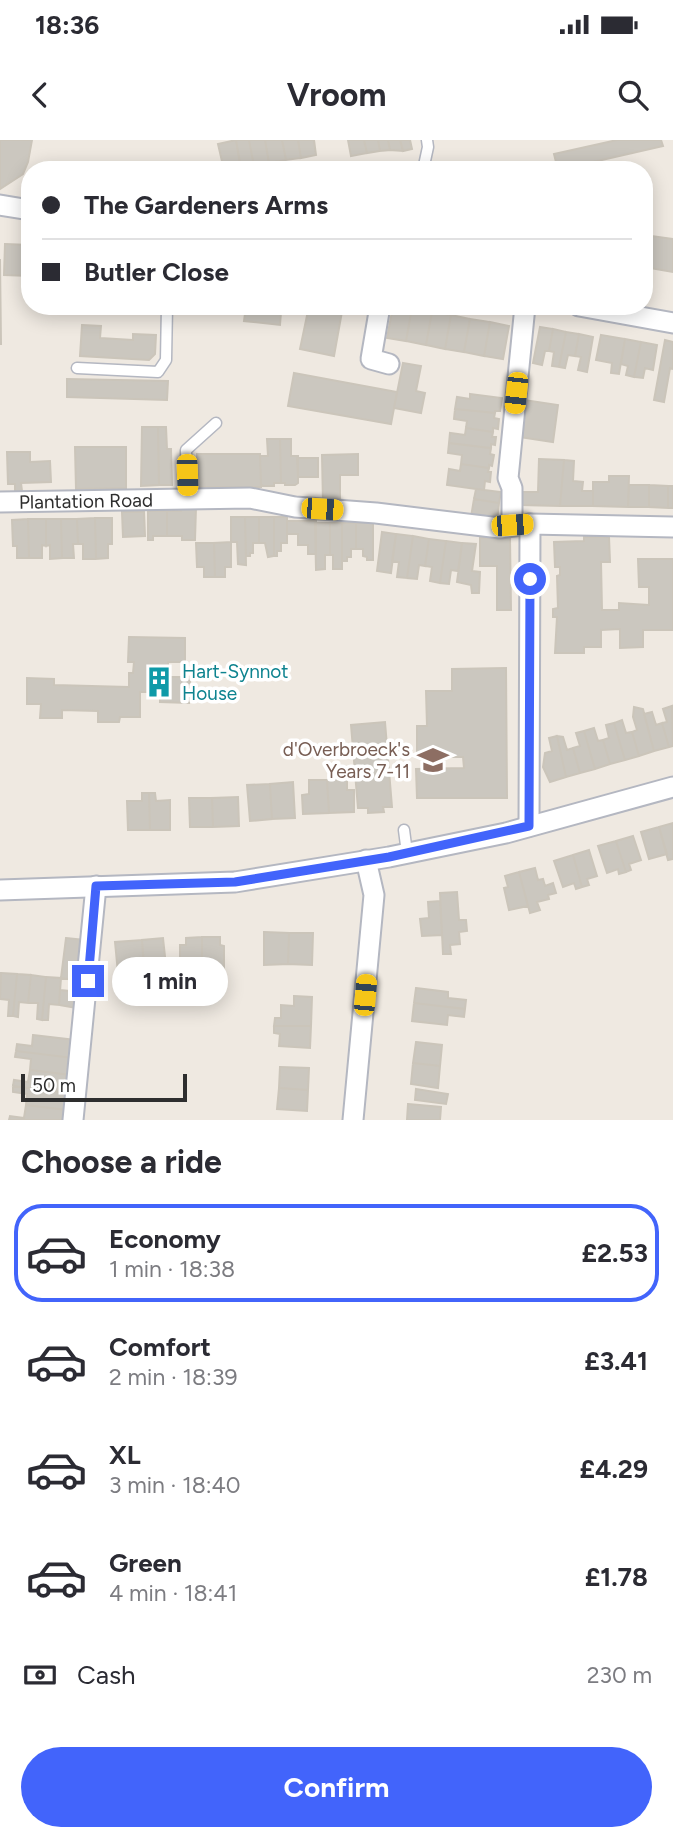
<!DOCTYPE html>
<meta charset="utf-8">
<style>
body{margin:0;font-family:Figtree,sans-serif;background:#f2f2f3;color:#2b2b33;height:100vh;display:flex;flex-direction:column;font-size:26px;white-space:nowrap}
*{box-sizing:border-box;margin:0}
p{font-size:23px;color:#7c7c81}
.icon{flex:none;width:38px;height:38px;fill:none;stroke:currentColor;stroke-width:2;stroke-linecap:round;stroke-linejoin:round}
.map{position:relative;height:980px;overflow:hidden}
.details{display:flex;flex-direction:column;background:#fff;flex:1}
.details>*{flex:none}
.top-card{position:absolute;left:21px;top:21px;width:632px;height:154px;border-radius:28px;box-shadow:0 4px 18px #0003;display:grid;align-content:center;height:154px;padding:0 21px;background:#fff}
.scale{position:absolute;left:21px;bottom:18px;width:166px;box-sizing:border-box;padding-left:7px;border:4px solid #2e2e2e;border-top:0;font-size:19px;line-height:24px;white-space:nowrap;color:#2e2e2e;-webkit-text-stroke:5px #fff;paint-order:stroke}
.end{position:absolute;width:32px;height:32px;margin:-16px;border:9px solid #4264fb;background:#fff;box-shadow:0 0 0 4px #fff}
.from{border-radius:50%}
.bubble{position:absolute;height:49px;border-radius:24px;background:#fff;box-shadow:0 4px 18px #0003;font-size:23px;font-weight:700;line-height:49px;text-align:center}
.car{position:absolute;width:21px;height:42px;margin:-21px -10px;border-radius:9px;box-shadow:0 0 5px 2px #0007;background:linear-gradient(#f5c518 24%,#345 0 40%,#f5c518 0 76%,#345 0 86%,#f5c518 0)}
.top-card b{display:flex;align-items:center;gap:24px;height:66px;font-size:26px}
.top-card b+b{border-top:2px solid #e1e1e2}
.top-card i{width:18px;height:18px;background:#2b2b33}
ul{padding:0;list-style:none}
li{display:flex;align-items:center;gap:21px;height:98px;margin:0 14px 10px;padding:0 7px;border:4px solid transparent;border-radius:28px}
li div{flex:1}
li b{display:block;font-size:26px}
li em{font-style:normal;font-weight:700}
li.current{border-color:#4264fb}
li>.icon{width:63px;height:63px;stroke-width:1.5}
h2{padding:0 21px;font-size:32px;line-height:84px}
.pay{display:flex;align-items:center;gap:18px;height:77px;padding:0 21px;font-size:26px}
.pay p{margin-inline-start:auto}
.action{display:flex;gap:14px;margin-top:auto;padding:14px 21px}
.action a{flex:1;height:80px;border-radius:42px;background:#4264fb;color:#fff;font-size:28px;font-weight:700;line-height:80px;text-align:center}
.status{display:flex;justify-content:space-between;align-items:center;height:49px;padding:0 35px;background:#fff;direction:ltr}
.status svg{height:19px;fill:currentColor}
header{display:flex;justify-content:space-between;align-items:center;height:91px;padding:0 21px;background:#fff;font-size:32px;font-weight:700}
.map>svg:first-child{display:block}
</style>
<div class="status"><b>18:36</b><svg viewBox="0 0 49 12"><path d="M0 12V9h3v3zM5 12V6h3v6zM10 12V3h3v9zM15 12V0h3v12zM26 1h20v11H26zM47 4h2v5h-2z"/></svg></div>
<header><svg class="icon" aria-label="back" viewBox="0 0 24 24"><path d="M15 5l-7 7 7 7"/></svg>Vroom<svg class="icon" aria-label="search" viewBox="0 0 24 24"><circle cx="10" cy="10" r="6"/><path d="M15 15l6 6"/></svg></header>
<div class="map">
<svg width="673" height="980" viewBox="0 0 673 980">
<rect width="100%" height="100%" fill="#efe9e1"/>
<!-- building -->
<path fill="#cbc7bf" stroke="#cbc5ba" stroke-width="2" d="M0 0H32L28 22 23 34 0 49Z
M236 0H249L254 26 241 28Z
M236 0 241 30H224L218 4Z
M249 0H265L269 23 254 26Z
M265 0H282L286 20 269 23Z
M282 0H298L301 18 286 20Z
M298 0H314L316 15 301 18Z
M348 0H364L367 13 351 16Z
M364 0H378L380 11 367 13Z
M378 0H388L390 10 380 11Z
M388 0H400L403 11 390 10Z
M400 0H410L412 9 403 11Z
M617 0H661L663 6 558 30 554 14Z
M644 95 673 99V132L644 127Z
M5 104 30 105V136L4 135Z
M0 119 1 204H0Z
M174 166H210L209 172 174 169Z
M246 166H277V172H281L280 185 244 181Z
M309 166H343L334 216 300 209Z
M393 166 412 168 406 201 387 198Z
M412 168 432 172 426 205 406 201Z
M432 172 451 175 445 209 426 205Z
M451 175 470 179 464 212 445 209Z
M470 179 490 182 484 216 464 212Z
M490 182 509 186 503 219 484 216Z
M82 185 101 186 100 198 133 200V194L156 195 155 214 149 220 80 216Z
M540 187 553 189 549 211H545L542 225 533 223Z
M553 189 566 192 559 227 552 226 554 212 549 211Z
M566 192 579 194 575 216 568 215 565 228 559 227Z
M579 194 593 197 587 232 578 230 581 217 575 216Z
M601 195 625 199 619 234 611 233 612 223 596 220Z
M625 199 641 202 634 237 626 235 628 226 621 224Z
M665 200 673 202V229L670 228 664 262 654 260Z
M641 202 657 205 653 230 645 228 643 238 634 237Z
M403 223 421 226 416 251 425 253 421 273 394 268Z
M294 233 397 252 391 284 288 266Z
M67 239 168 241 167 260 67 257Z
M470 254 502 258 500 271H495V273L455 269 457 257 470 259Z
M524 260 558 265 553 302 519 297Z
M455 269 495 273 494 278 499 279 498 289 493 288V292L466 288 467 281 454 279Z
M142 287H158L159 345 141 346Z
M158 287H166L167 309H171L172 345H159Z
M466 288 493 292 492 297H496L495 305 491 304V308L449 303 450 293 465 295Z
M267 299H280L281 343H274V346H263L261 344 260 316H268Z
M280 299H291V316H298V343L295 345H285V343H281Z
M449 303 491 308 490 314 494 315 492 326 489 325V328L461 324 462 315 448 313Z
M75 307H126V348L76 349Z
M7 312H30V322L50 321 51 342 21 343 22 351H15V344H8Z
M197 314H260L261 347H198Z
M358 314V335H340V363H323L322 315Z
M297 318H318V337H298Z
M539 319 564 320 560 366 520 365 521 352H538Z
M564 320 574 321 573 341 583 342 582 351H593V366H560Z
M461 324 489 328 488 332H491L490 342 485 341 484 350 447 345 449 329 460 331Z
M609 336H629L628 367 593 366V342H609Z
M629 345H649V367H628Z
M649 345 668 346V368L649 367Z
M668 346H673V368H668Z
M476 349 501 352 499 363 474 359Z
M474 359 499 363 497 381 471 377Z
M181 367H196L195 400H182V396H167V371H181Z
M148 371H167V396H153V400H148Z
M122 372H144L145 396 123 397Z
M231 377H245L246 425 238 424 237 402H231Z
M245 377H259V403H253V413H250V416H246Z
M259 377H274V416L268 417 265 403H259Z
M274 377H287V403H281V411H277V416H274Z
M95 378H112V404H108V418L96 419Z
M95 378 96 419H83V404H78L77 379Z
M28 379 29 418H17V406H13L12 380Z
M28 379H46V406L42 405V418H29Z
M46 379H61L62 418 50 419V405L46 406Z
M61 379H77L78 404H73L74 418H62Z
M287 381H316V414H308V405H298V394H287Z
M315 383H330V415H325V429L316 430Z
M330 383H342V429H333V415H330Z
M342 383H356V409H351V417H347V421H342Z
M356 383H373V420H367V417L363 416V409H356Z
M382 392 396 394 391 433 377 431Z
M396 394 413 396 407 438 397 437 399 422 392 421Z
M413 396 429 399 425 426 419 425 417 439 407 438Z
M584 397H609L610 422H601L602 470H619V463L649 465V447H639L638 419H673V490H643V507L620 508V489L601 490V507H584V513H555L557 477H553V469L558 468 557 436 560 435V427H555L554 402 584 401Z
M480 398H510L511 470H497V426H480Z
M429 399 446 401 440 443 430 441 432 427 425 426Z
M446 401 462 403 458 431 451 430 449 444 440 443Z
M231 402V427H225V437H215L214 403Z
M196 403H214L215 437H204V427H197Z
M462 403 476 404 472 431 480 432 479 453H472L471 445 457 442Z
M129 497 185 498V522H168V537H190L189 563 160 562V552H140V577H120L119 582H98V571L62 570V578H40L41 564H27V538L54 539V545L129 547V533H133L134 522H128Z
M506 528 507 658H417L416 629 464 628 463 617H417V586H427L426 551H452V529Z
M672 566 673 606 669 607 662 583 667 582 663 569Z
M634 567 643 569 654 611 639 616 632 592 637 590 633 577Z
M652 572 656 585 662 583 669 607 654 611 644 574Z
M622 580 626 593 632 592 639 616 625 620 614 583Z
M385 582 392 667H383L384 672 368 673V668H358L351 585Z
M614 583 625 620 610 624 603 600 609 598 606 585Z
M594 588 598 601 603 600 610 624 595 629 584 591Z
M584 591 595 629 580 633 573 608 580 606 576 593Z
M557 596 563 597 567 610 573 608 580 633 566 637Z
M557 596 566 637 550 642 543 627 545 613 552 611 549 598Z
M347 639V650H354V672L329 673 327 640Z
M309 640H327L329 673 303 674 302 655 309 654Z
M293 642 295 678 272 679 270 644Z
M270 644 272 679 250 681 247 645Z
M142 653H149L150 690H128L127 661H142Z
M149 653H155L156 661 170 660V690H150Z
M238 657 239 686 213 687 212 658Z
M189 658H212L213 687H190Z
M673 683V719L668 720 659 687Z
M659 687 667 714 649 719 641 692Z
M633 696 641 720 629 724 631 730 626 732 616 701Z
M616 701 626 732 619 734 618 729 607 733 598 706Z
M589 710 597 736 587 739 589 745 582 747 573 715Z
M573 715 582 747 576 749 574 743 563 747 554 721Z
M535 728 538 740 543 739 545 746 553 743 556 753 548 755 549 759 537 762 540 770 530 773 519 732Z
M519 732 528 766 509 770 504 748 508 747 505 736Z
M457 752 459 780H466L467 791 459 792 460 804 450 805 451 814H443L440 753Z
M440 761 442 795 422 796 420 779 429 778 428 762Z
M264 792 289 793 288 824 264 825Z
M289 793H313L312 825 288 824Z
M202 797H220V805L224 806V832H202Z
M202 797V832H180V805H186V798Z
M66 798 84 800 80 841 61 838Z
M163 798 167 835 145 837 142 800Z
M142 800 144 831 118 833 115 802Z
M1 833 17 834 13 876H8L9 860 0 859Z
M17 834 31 835 28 863 19 862 18 877 13 876Z
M31 835 46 837 42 880 37 879 38 863H28Z
M46 837 61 838 59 865 49 864 48 880H42Z
M416 848 448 852V858L466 860 465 869 414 863Z
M60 850 79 852 77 868 59 865Z
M294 856 312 857 311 886H274L275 878H281V865L294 866Z
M414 863 465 869 464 877 448 875 447 885 412 881Z
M274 886H311L310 908 279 906 280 894 274 893Z
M33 895 75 900 73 918 16 911 17 904 32 906Z
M416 902 442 905 440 926 413 923Z
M16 911 73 918 71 935 30 930 31 919 15 917Z
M413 923 440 926 438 948 411 944Z
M280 927 309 928 308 950 279 948Z
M30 930 71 935 68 953 13 946 14 940 28 942Z
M13 946 68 953 67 970 26 965 27 954 13 952Z
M279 948 308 950 307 971 277 969Z
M416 949 448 954 446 964 415 960Z
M408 964 441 967 440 980H407Z
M26 965 67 970 65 980H9L10 976 24 978Z"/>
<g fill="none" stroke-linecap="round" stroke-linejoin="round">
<!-- service casing -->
<g stroke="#b4b7c1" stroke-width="13">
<path id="service" d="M423 30 428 7 427 0
M77 228 158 232 166 220 167 166
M187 359 186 310 216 283
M404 690 407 713"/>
</g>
<!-- minor casing -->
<g stroke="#b4b7c1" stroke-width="23">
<g id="minor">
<path d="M0 65 30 70"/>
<path d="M380 166 371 219 389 224"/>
<path d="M579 166 673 183"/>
<path id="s1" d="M0 362 250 358 295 367 376 373 500 388 530 384 673 387"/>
<path d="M512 385V348L508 338 525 166"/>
<path d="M529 686 530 384"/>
<path d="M0 750 235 742 389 717 506 693 673 647"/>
<path d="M73 980 96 746"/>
<path d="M353 980 374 755 366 720"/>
</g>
</g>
<!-- service -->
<use href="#service" stroke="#fff" stroke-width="10"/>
<!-- minor -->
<use href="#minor" stroke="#fff" stroke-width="19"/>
</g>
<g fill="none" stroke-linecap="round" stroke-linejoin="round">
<!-- route -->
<path stroke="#4264fb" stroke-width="9" d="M88 841 96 746 235 742 389 717 529 686 530 439"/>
</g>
<!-- icons -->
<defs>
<g id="building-bare" transform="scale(2.415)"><path d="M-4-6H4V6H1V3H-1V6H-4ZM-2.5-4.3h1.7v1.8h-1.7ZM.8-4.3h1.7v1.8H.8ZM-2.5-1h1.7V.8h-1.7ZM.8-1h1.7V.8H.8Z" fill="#0f9aa8" stroke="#fff" stroke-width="2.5" paint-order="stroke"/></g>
<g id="school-bare" transform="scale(2.415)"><path d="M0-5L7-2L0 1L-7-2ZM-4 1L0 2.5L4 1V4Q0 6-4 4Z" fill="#8d6e63" stroke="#fff" stroke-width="2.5" paint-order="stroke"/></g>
</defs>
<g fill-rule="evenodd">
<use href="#building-bare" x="159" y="542"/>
<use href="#school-bare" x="433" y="620"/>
</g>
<g text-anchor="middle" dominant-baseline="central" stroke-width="7" stroke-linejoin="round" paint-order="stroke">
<!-- street labels -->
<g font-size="19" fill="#2e2e2e" stroke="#fff">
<text stroke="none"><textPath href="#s1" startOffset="86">Plantation Road</textPath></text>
</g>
<!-- culture labels -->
<g font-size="19" fill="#0d838f" stroke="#fff" text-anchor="start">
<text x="182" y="531">Hart-Synnot<tspan x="182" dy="22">House</tspan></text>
</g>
<!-- education labels -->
<g font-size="19" fill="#785e54" stroke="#fff" text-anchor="end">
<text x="410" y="609">d'Overbroeck's<tspan x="410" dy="22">Years 7-11</tspan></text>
</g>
</g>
</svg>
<div class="scale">50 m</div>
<i class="end from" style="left:530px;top:439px"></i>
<i class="end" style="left:88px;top:841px"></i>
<div class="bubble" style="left:112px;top:817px;width:116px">1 min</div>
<i class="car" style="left:516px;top:253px;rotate:186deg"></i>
<i class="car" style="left:187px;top:335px;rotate:178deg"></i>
<i class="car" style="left:322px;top:369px;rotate:94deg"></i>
<i class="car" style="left:512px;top:385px;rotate:86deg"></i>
<i class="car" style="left:365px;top:855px;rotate:5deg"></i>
<div class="top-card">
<b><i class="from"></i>The Gardeners Arms</b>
<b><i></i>Butler Close</b>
</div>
</div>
<section class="details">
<h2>Choose a ride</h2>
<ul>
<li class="current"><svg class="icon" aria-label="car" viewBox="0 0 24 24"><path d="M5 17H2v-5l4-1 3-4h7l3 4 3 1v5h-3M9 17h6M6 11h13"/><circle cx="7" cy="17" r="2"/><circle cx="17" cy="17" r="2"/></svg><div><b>Economy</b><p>1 min · 18:38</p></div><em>£2.53</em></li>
<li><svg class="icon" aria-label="car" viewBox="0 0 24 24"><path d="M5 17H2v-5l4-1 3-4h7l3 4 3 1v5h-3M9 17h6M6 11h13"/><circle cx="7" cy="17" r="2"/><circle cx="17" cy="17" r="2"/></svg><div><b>Comfort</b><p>2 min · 18:39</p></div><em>£3.41</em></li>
<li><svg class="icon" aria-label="car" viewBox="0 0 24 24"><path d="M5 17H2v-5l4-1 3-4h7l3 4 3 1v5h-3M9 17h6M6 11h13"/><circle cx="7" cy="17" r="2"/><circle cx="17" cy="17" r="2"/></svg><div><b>XL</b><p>3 min · 18:40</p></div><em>£4.29</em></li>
<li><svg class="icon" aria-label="car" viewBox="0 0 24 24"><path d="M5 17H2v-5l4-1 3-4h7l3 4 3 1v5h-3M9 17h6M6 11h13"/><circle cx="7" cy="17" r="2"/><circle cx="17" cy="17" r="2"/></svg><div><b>Green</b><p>4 min · 18:41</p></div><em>£1.78</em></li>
</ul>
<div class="pay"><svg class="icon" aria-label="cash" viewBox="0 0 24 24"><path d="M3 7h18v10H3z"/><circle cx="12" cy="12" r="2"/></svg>Cash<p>230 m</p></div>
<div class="action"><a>Confirm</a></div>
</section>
